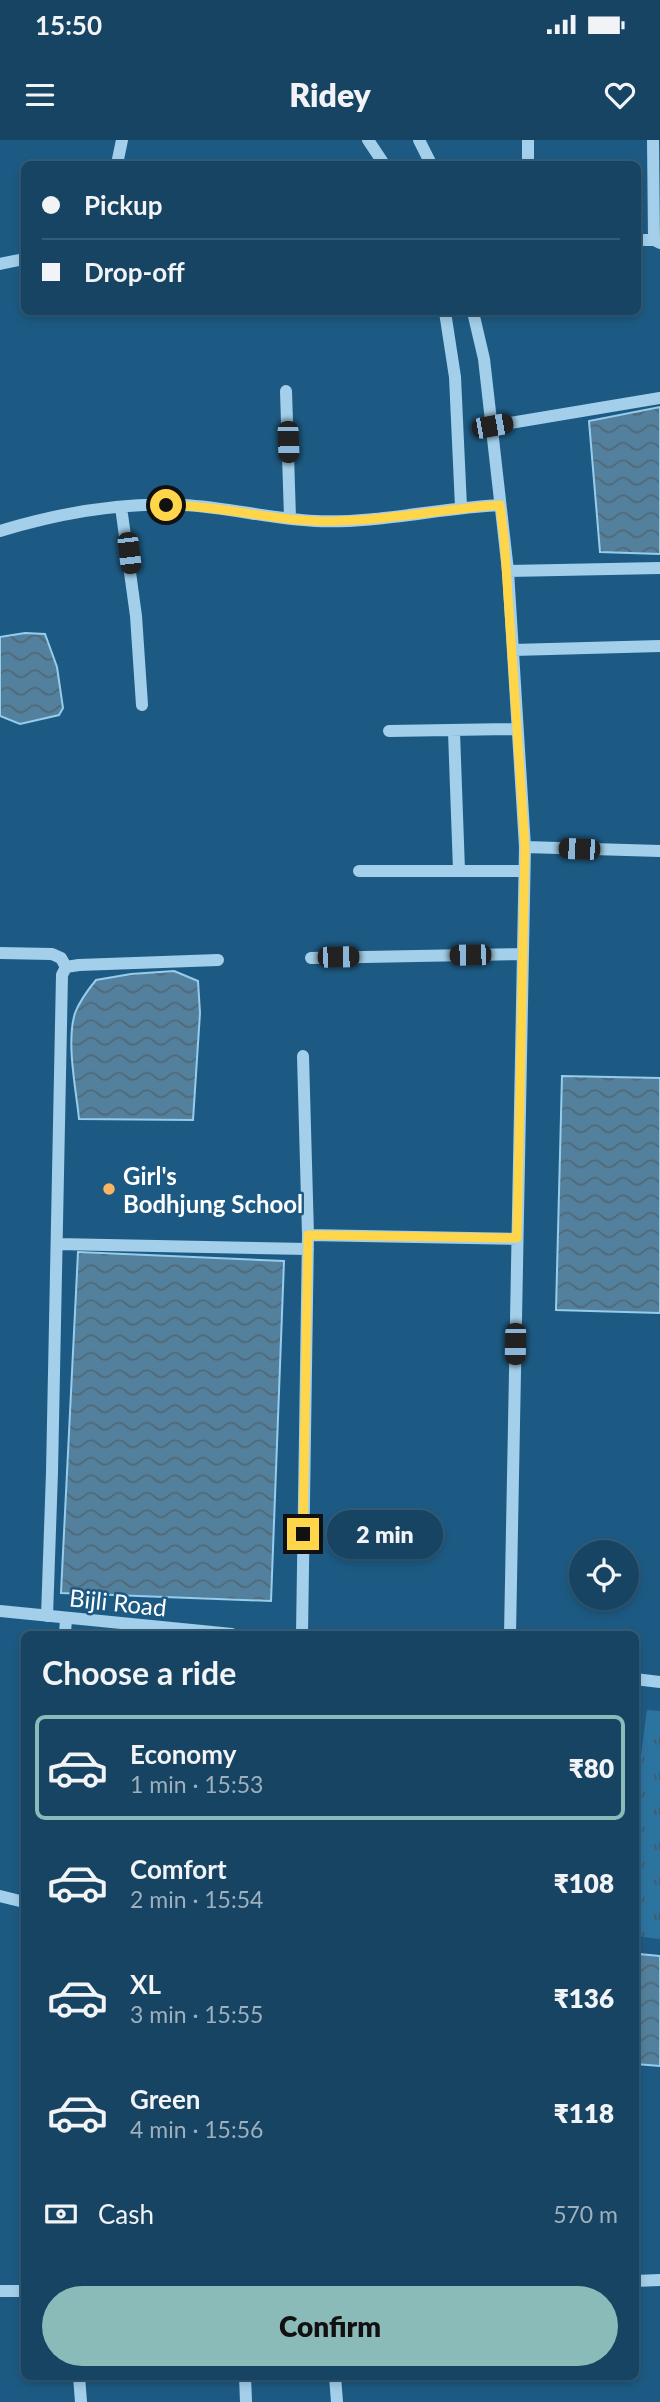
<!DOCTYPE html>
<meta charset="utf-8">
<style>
body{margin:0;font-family:Lato,sans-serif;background:#1f4b68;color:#f1f3f6;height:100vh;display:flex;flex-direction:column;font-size:26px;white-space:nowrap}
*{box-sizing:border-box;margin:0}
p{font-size:23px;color:#9eb0be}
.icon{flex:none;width:38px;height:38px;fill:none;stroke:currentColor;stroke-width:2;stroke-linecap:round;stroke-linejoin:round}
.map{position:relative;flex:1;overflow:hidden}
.panel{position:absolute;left:21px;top:1491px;width:618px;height:749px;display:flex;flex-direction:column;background:#164462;border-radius:10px;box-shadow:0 4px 10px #0003,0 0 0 2px #355c77}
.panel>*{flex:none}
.guide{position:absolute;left:21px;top:21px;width:620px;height:154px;border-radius:10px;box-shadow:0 4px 10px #0003,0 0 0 2px #355c77;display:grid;align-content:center;height:154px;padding:0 21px;background:#164462}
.tools{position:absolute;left:569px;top:1400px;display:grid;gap:14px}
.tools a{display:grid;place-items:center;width:70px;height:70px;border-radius:50%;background:#164462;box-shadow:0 4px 10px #0003,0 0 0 2px #355c77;font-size:35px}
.end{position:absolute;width:32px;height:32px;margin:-16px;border:9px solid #ffd54a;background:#111;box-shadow:0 0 0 4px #111}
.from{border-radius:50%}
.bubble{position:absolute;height:49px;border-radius:24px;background:#164462;box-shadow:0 4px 10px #0003,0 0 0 2px #355c77;font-size:23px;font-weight:800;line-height:49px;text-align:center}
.car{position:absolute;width:21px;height:42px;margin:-21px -10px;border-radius:9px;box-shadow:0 0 5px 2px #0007;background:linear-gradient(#222 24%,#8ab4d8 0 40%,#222 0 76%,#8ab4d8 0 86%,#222 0)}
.guide b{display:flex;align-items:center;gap:24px;height:66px;font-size:26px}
.guide b+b{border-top:2px solid #355c77}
.guide i{width:18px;height:18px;background:#f1f3f6}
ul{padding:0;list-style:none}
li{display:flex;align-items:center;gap:21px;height:105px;margin:0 14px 10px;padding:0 7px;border:4px solid transparent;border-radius:10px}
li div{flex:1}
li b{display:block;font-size:26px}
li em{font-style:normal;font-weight:800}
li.active{border-color:#8bbbb9}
li>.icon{width:63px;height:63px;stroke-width:1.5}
h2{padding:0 21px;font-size:32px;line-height:84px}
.pay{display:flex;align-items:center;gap:18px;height:77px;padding:0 21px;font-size:26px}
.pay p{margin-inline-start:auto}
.action{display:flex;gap:14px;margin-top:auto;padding:14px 21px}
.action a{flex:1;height:80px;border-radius:42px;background:#8bbbb9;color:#111;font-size:28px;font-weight:800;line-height:80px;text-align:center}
.status{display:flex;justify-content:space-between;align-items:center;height:49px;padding:0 35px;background:#164462;direction:ltr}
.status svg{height:19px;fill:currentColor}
header{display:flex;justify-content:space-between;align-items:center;height:91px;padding:0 21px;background:#164462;font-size:32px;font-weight:800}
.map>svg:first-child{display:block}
</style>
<div class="status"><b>15:50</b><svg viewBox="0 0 49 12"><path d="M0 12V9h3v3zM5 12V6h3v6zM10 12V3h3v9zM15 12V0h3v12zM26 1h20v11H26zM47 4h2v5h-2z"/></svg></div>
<header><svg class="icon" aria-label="menu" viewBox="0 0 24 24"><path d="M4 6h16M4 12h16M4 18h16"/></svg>Ridey<svg class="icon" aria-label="heart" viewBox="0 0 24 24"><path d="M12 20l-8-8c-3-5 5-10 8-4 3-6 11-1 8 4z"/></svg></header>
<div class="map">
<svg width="660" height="2262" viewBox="0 0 660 2262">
<defs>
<pattern id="park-tufts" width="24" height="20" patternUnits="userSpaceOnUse" patternTransform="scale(1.75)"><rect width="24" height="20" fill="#2c74a0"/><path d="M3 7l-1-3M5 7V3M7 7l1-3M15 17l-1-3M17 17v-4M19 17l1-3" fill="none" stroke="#3f5c6e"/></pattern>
<pattern id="water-waves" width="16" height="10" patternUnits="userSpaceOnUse" patternTransform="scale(1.75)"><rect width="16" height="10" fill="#53809c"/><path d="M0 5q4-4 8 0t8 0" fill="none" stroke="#506978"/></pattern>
</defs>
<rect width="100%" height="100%" fill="#1d5a83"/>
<!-- park -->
<path fill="url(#park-tufts)" d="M647 1570 660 1571V1799L635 1796V1660Z"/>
<!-- water -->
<path fill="url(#water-waves)" stroke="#96ccec" stroke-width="2" d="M660 267V414L600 412 589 281Z
M25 493 45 494 57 527 63 568 59 575 20 584 0 576V497Z
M174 831 198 841 200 873 193 980 79 979C76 949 66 902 75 873 80 860 87 851 96 840L131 834Z
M562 936 660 938V1173L556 1170Z
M78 1112 284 1121 271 1461 61 1453Z
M639 1814 660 1816V1926L636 1924 635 1817Z"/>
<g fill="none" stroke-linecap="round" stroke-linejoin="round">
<!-- minor -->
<path stroke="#a3cfea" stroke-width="12" d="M368 0 384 24
M419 0 431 24
M528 0V24
M653 0 654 100 660 103
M117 24 122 0
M637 100H654
M0 124 24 119
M445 172 455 237 461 367
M473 172 484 219 508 431 525 707 510 1494
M286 251 290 378
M492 286 660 258
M121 367 136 476 142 565
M0 391C59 373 121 362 183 365 227 367 271 379 315 381 376 384 438 368 500 365
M508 431 660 428
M513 510 660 506
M389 591 516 589
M454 592 459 730
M525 707 660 711
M359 731H524
M0 813 52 814 61 818 66 827
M311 818 523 814
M308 1095 517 1099
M57 1104 308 1109
M0 1471 232 1494
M47 1476 52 1332 62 835 66 827 79 825 218 820
M65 1494 66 1478
M302 1494 308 1095 303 916
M635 1539 660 1542
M0 1756 24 1762
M635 2141 660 2140
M0 2151H24
M79 2236 81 2262
M245 2236 246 2262
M335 2236 337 2262"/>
</g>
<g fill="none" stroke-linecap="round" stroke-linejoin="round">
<!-- route -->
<path stroke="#ffd54a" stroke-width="9" d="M166 365C216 365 266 379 316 381 377 383 439 369 500 365L504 397 525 707 517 1098 308 1095 303 1394"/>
</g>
<!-- markers -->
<circle fill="#fab462" stroke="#1d5a83" stroke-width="2.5" cx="109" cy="1049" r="7"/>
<g text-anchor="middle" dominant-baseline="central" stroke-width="5" stroke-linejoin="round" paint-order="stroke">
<!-- poi labels -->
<g font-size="24" font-weight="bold" fill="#fff" stroke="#1d5a83" text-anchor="start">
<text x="123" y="1035">Girl's<tspan x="123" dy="28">Bodhjung School</tspan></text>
</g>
<!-- street labels -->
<g font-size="24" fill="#fff" stroke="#1d5a83">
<text transform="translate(118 1462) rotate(6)">Bijli Road</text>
</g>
</g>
</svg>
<div class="tools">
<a><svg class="icon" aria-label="locate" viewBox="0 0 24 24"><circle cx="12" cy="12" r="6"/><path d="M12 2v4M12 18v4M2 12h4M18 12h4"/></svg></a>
</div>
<i class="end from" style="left:166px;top:365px"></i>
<i class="end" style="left:303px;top:1394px"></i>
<div class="bubble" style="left:327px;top:1370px;width:116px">2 min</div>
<i class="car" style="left:492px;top:286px;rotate:80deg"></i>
<i class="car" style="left:288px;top:302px;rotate:178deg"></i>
<i class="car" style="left:129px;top:413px;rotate:173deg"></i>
<i class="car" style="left:579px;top:709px;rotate:272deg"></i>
<i class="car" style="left:470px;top:815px;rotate:269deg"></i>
<i class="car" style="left:338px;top:817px;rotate:89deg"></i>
<i class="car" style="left:515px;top:1204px;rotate:181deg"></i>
<div class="guide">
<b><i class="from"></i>Pickup</b>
<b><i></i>Drop-off</b>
</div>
<section class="panel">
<h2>Choose a ride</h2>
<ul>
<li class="active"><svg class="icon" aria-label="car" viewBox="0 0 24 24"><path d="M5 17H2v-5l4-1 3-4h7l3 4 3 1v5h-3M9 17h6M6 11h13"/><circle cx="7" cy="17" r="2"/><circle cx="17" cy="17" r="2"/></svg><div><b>Economy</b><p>1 min · 15:53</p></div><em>₹80</em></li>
<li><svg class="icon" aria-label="car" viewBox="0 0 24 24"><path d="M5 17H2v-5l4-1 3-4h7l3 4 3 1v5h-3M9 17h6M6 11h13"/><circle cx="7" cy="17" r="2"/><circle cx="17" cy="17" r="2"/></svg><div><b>Comfort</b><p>2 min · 15:54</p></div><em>₹108</em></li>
<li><svg class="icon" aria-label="car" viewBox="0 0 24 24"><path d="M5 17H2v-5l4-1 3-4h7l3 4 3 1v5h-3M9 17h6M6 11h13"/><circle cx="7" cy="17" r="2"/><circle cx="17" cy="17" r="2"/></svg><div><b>XL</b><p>3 min · 15:55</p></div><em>₹136</em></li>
<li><svg class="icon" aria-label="car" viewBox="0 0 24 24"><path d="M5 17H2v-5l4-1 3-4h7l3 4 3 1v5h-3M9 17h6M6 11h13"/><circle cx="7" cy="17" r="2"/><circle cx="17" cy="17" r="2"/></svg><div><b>Green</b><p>4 min · 15:56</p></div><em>₹118</em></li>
</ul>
<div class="pay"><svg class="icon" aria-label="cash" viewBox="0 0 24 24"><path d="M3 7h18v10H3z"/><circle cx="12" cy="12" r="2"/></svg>Cash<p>570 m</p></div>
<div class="action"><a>Confirm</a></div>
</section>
</div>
